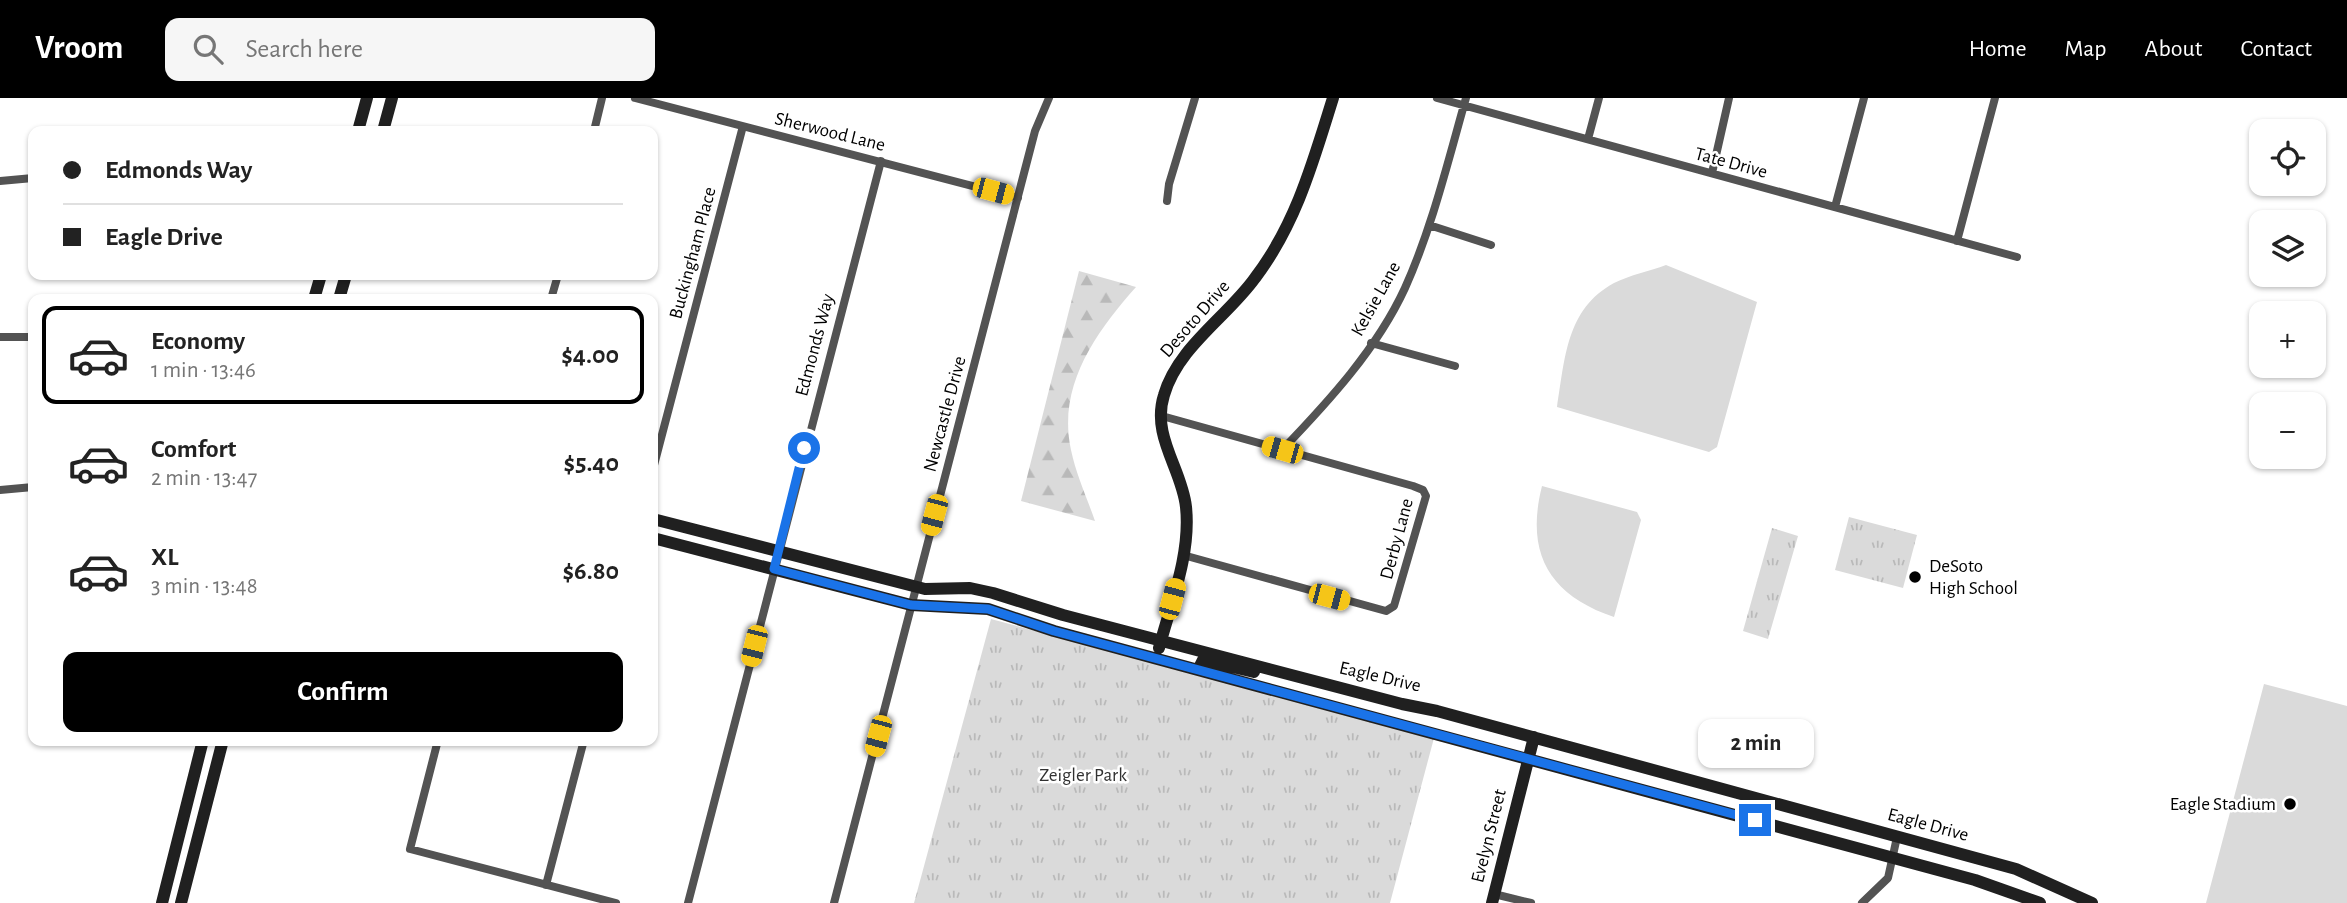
<!DOCTYPE html>
<meta charset="utf-8">
<style>
body{margin:0;font-family:"Alegreya Sans",sans-serif;background:#f6f6f6;color:#222;height:100vh;display:flex;flex-direction:column;font-size:26px;white-space:nowrap}
*{box-sizing:border-box;margin:0}
p{font-size:23px;color:#767676}
.icon{flex:none;width:38px;height:38px;fill:none;stroke:currentColor;stroke-width:2;stroke-linecap:round;stroke-linejoin:round}
.map{position:relative;flex:1;overflow:hidden}
.panel{position:absolute;left:28px;top:196px;width:630px;height:452px;display:flex;flex-direction:column;background:#fff;border-radius:14px;box-shadow:0 2px 5px #0004}
.panel>*{flex:none}
.top-card{position:absolute;left:28px;top:28px;width:630px;height:154px;border-radius:14px;box-shadow:0 2px 5px #0004;display:grid;align-content:center;height:154px;padding:0 35px;background:#fff}
.tools{position:absolute;left:2249px;top:21px;display:grid;gap:14px}
.tools a{display:grid;place-items:center;width:77px;height:77px;border-radius:14px;background:#fff;box-shadow:0 2px 5px #0004;font-size:35px}
.end{position:absolute;width:32px;height:32px;margin:-16px;border:9px solid #1a73e8;background:#fff;box-shadow:0 0 0 4px #fff}
.from{border-radius:50%}
.bubble{position:absolute;height:49px;border-radius:14px;background:#fff;box-shadow:0 2px 5px #0004;font-size:23px;font-weight:700;line-height:49px;text-align:center}
.car{position:absolute;width:21px;height:42px;margin:-21px -10px;border-radius:9px;box-shadow:0 0 5px 2px #0007;background:linear-gradient(#f5c518 24%,#345 0 40%,#f5c518 0 76%,#345 0 86%,#f5c518 0)}
.top-card b{display:flex;align-items:center;gap:24px;height:66px;font-size:26px}
.top-card b+b{border-top:2px solid #e0e0e0}
.top-card i{width:18px;height:18px;background:#222}
ul{padding:12px 0 0;list-style:none}
li{display:flex;align-items:center;gap:21px;height:98px;margin:0 14px 10px;padding:0 21px;border:4px solid transparent;border-radius:14px}
li div{flex:1}
li b{display:block;font-size:26px}
li em{font-style:normal;font-weight:700}
li.current{border-color:#000}
li>.icon{width:63px;height:63px;stroke-width:1.5}
.button{display:flex;gap:14px;margin-top:auto;padding:14px 35px}
.button a{flex:1;height:80px;border-radius:14px;background:#000;color:#fff;font-size:28px;font-weight:700;line-height:80px;text-align:center}
header{display:flex;align-items:center;gap:42px;box-sizing:border-box;height:98px;padding:0 35px;background:#000;color:#fff}
header strong{font-size:33px}
nav{display:flex;gap:38px;margin-inline-start:auto;font-size:24px}
.search{width:490px;height:63px;background:#f6f6f6;display:flex;align-items:center;gap:18px;box-sizing:border-box;padding:0 24px;border-radius:14px;color:#767676;font-size:26px}
.map>svg:first-child{display:block}
</style>
<header>
<strong>Vroom</strong>
<div class="search"><svg class="icon" aria-label="search" viewBox="0 0 24 24"><circle cx="10" cy="10" r="6"/><path d="M15 15l6 6"/></svg>Search here</div>
<nav><a>Home</a><a>Map</a><a>About</a><a>Contact</a></nav>
</header>
<div class="map">
<svg width="2347" height="805" viewBox="0 0 2347 805">
<defs>
<pattern id="forest-firs" width="22" height="20" patternUnits="userSpaceOnUse" patternTransform="scale(1.75)"><rect width="22" height="20" fill="#dadada"/><path d="M5 1l3.5 6h-7zM16 11l3.5 6h-7z" fill="#b9b9b9"/></pattern>
<pattern id="park-tufts" width="24" height="20" patternUnits="userSpaceOnUse" patternTransform="scale(1.75)"><rect width="24" height="20" fill="#dadada"/><path d="M3 7l-1-3M5 7V3M7 7l1-3M15 17l-1-3M17 17v-4M19 17l1-3" fill="none" stroke="#b9b9b9"/></pattern>
</defs>
<rect width="100%" height="100%" fill="#fff"/>
<!-- green -->
<path fill="#dadada" d="M1666 167 1757 204 1717 349 1709 354 1557 309C1565 261 1566 211 1614 185 1630 177 1650 173 1666 167Z
M1542 388 1637 414 1641 422 1614 519C1549 497 1525 455 1542 388Z
M2264 586 2347 608V805H2206Z"/>
<!-- forest -->
<path fill="url(#forest-firs)" d="M1079 173 1136 189C1096 234 1057 288 1071 352 1076 376 1087 400 1095 423L1021 403Z"/>
<!-- park -->
<path fill="url(#park-tufts)" d="M1849 419 1917 437 1903 490 1835 472Z
M1772 430 1798 438 1768 541 1743 533Z
M991 521 1434 640 1390 805H914Z"/>
<g fill="none" stroke-linecap="round" stroke-linejoin="round">
<!-- street -->
<path stroke="#535353" stroke-width="8" d="M635 0 1018 100
M1437 0 2017 159
M594 33 602 0
M1588 41 1599 0
M1712 75 1729 0
M0 83 33 80
M1167 103 1169 86 1195 0
M1835 109 1864 0
M1429 127 1491 147
M1957 143 1995 0
M551 201 558 177
M0 239H33
M1371 245 1455 268
M1162 318 1413 388 1423 392 1426 398 1394 508 1386 513 1183 457
M1282 352C1328 304 1377 251 1405 190 1432 130 1448 63 1466 0
M653 371 743 28
M0 392 33 389
M438 642 410 751 616 805
M546 787 584 642
M1494 796 1531 805
M688 805 881 63
M834 805 1035 33 1049 0
M1862 805 1888 780 1897 739"/>
<!-- secondary -->
<path stroke="#202020" stroke-width="12" d="M358 33 367 0
M383 33 392 0
M314 201 321 177
M339 201 346 177
M653 421 925 491 970 490 993 495 1063 517 1402 606 1437 613 2016 771 2092 805
M653 440 911 507 988 511 1054 533 1975 782 2040 805
M1159 550C1171 505 1191 456 1186 409 1182 371 1151 338 1164 297 1178 249 1227 219 1255 180 1296 126 1313 64 1333 0
M1198 572 1203 562 1254 574
M162 805 203 642
M181 805 223 642
M1492 805 1534 639"/>
</g>
<g fill="none" stroke-linecap="round" stroke-linejoin="round">
<!-- route -->
<path stroke="#1a73e8" stroke-width="9" d="M804 350 774 471 911 507 988 511 1054 533 1755 722"/>
</g>
<!-- markers -->
<g fill="#000" stroke="#fff" stroke-width="2.5">
<circle cx="1915" cy="479" r="7"/>
<circle cx="2290" cy="706" r="7"/>
</g>
<g text-anchor="middle" dominant-baseline="central" stroke-width="5" stroke-linejoin="round" paint-order="stroke">
<!-- street labels -->
<g font-size="19" fill="#000" stroke="#fff">
<text transform="translate(830 34) rotate(14)">Sherwood Lane</text>
<text transform="translate(1731 65) rotate(15)">Tate Drive</text>
<text transform="translate(693 155) rotate(-75)">Buckingham Place</text>
<text transform="translate(1376 201) rotate(-61)">Kelsie Lane</text>
<text transform="translate(1195 221) rotate(-49)">Desoto Drive</text>
<text transform="translate(815 247) rotate(-75)">Edmonds Way</text>
<text transform="translate(945 316) rotate(-75)">Newcastle Drive</text>
<text transform="translate(1397 441) rotate(-75)">Derby Lane</text>
<text transform="translate(1380 579) rotate(13)">Eagle Drive</text>
<text transform="translate(1928 727) rotate(15)">Eagle Drive</text>
<text transform="translate(1489 738) rotate(-76)">Evelyn Street</text>
</g>
<!-- poi labels -->
<g font-size="19" fill="#000" stroke="#fff" text-anchor="start">
<text x="1929" y="468">DeSoto<tspan x="1929" dy="22">High School</tspan></text>
<text x="2276" y="706" text-anchor="end">Eagle Stadium</text>
</g>
<!-- park labels -->
<g font-size="19" fill="#313131" stroke="#fff">
<text x="1083" y="677">Zeigler Park</text>
</g>
</g>
</svg>
<div class="tools">
<a><svg class="icon" aria-label="locate" viewBox="0 0 24 24"><circle cx="12" cy="12" r="6"/><path d="M12 2v4M12 18v4M2 12h4M18 12h4"/></svg></a>
<a><svg class="icon" aria-label="layers" viewBox="0 0 24 24"><path d="M12 4l9 5-9 5-9-5zM3 14l9 5 9-5"/></svg></a>
<a>+</a>
<a>−</a>
</div>
<i class="end from" style="left:804px;top:350px"></i>
<i class="end" style="left:1755px;top:722px"></i>
<div class="bubble" style="left:1698px;top:621px;width:116px">2 min</div>
<i class="car" style="left:993px;top:93px;rotate:105deg"></i>
<i class="car" style="left:1282px;top:352px;rotate:286deg"></i>
<i class="car" style="left:934px;top:417px;rotate:195deg"></i>
<i class="car" style="left:1329px;top:499px;rotate:105deg"></i>
<i class="car" style="left:1172px;top:501px;rotate:15deg"></i>
<i class="car" style="left:754px;top:548px;rotate:194deg"></i>
<i class="car" style="left:878px;top:638px;rotate:195deg"></i>
<div class="top-card">
<b><i class="from"></i>Edmonds Way</b>
<b><i></i>Eagle Drive</b>
</div>
<section class="panel">
<ul>
<li class="current"><svg class="icon" aria-label="car" viewBox="0 0 24 24"><path d="M5 17H2v-5l4-1 3-4h7l3 4 3 1v5h-3M9 17h6M6 11h13"/><circle cx="7" cy="17" r="2"/><circle cx="17" cy="17" r="2"/></svg><div><b>Economy</b><p>1 min · 13:46</p></div><em>$4.00</em></li>
<li><svg class="icon" aria-label="car" viewBox="0 0 24 24"><path d="M5 17H2v-5l4-1 3-4h7l3 4 3 1v5h-3M9 17h6M6 11h13"/><circle cx="7" cy="17" r="2"/><circle cx="17" cy="17" r="2"/></svg><div><b>Comfort</b><p>2 min · 13:47</p></div><em>$5.40</em></li>
<li><svg class="icon" aria-label="car" viewBox="0 0 24 24"><path d="M5 17H2v-5l4-1 3-4h7l3 4 3 1v5h-3M9 17h6M6 11h13"/><circle cx="7" cy="17" r="2"/><circle cx="17" cy="17" r="2"/></svg><div><b>XL</b><p>3 min · 13:48</p></div><em>$6.80</em></li>
</ul>
<div class="button"><a>Confirm</a></div>
</section>
</div>
